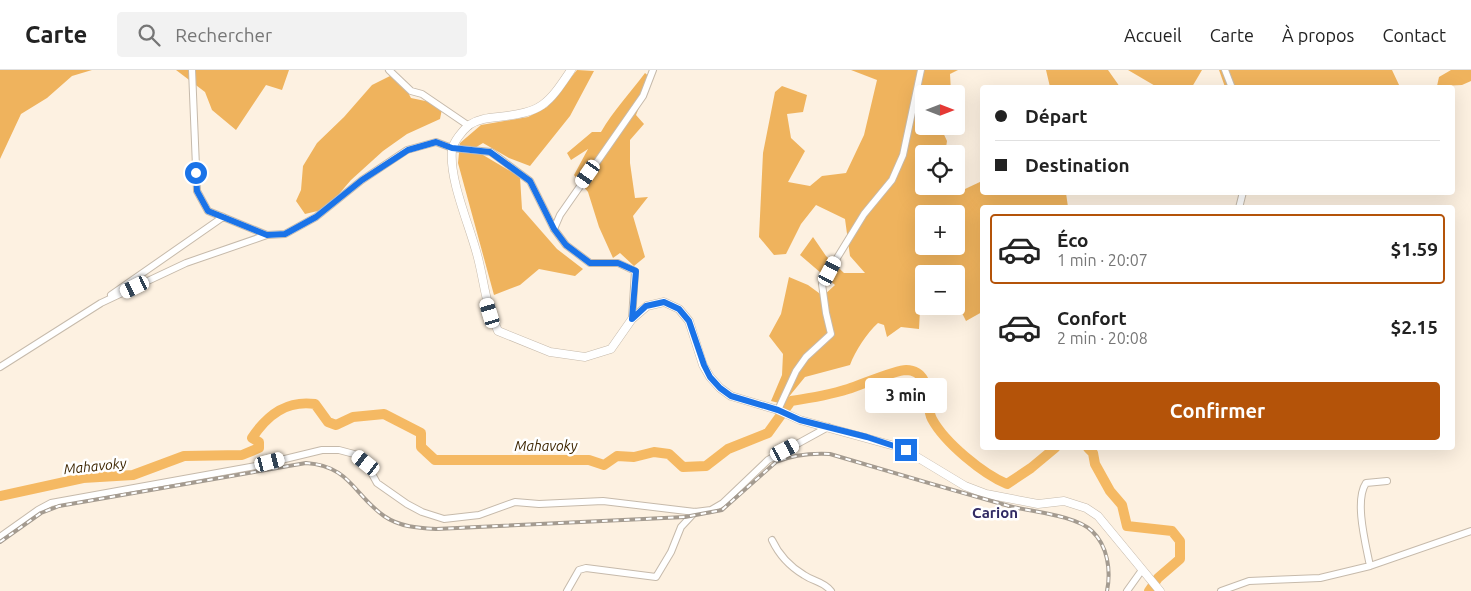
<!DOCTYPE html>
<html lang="fr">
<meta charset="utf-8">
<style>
body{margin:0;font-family:Ubuntu,sans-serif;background:#f2f2f2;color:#222;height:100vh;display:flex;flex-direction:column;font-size:19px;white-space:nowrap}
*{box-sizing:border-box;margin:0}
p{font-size:16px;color:#767676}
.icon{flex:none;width:28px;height:28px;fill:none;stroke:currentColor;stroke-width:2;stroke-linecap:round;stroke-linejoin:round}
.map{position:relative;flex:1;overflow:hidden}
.side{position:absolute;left:980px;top:135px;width:475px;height:245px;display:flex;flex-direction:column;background:#fff;border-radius:5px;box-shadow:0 5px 20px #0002}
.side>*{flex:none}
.banner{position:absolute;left:980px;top:15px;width:475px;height:110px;border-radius:5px;box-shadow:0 5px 20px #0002;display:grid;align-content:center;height:110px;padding:0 15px;background:#fff}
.needle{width:32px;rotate:90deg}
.controls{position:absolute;left:915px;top:15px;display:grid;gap:10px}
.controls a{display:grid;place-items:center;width:50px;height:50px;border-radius:5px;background:#fff;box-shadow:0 5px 20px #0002;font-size:25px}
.end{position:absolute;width:22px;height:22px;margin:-11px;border:6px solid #1a73e8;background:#fff;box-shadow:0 0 0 2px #fff}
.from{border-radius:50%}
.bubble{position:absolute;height:35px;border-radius:5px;background:#fff;box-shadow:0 5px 20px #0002;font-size:16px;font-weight:700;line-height:35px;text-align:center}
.car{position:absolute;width:15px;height:30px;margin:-15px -8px;border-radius:6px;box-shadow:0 0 4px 1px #0007;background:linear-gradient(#fff 24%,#345 0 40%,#fff 0 76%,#345 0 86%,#fff 0)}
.banner b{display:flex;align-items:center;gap:18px;height:48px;font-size:19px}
.banner b+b{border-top:1px solid #e0e0e0}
.banner i{width:12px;height:12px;background:#222}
ul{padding:9px 0 0;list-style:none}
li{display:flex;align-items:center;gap:15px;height:70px;margin:0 10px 8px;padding:0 5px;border:2px solid transparent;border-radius:5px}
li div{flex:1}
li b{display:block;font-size:19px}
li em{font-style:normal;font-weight:700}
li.active{border-color:#b45309}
li>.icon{width:45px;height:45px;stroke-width:1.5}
.primary-button{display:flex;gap:10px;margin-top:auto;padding:10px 15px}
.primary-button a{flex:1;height:58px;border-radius:5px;background:#b45309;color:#fff;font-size:20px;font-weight:700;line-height:58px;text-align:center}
header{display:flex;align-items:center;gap:30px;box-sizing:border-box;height:70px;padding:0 25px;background:#fff;border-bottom:1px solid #e0e0e0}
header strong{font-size:24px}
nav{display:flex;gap:28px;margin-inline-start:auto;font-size:18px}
.search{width:350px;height:45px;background:#f2f2f2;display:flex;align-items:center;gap:12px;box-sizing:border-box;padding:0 18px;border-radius:5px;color:#767676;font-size:19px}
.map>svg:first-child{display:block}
</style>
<header>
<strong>Carte</strong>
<div class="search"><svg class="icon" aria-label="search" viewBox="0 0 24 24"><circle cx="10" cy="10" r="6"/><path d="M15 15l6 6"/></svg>Rechercher</div>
<nav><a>Accueil</a><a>Carte</a><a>À propos</a><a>Contact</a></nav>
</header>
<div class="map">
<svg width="1471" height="521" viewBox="0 0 1471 521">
<rect width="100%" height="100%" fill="#fdf1e1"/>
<!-- forest -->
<path fill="#efb35d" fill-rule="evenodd" d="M0 0H92L72 6 47 28 21 44 0 89Z
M176 0H289L282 20 266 15 236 60 212 40 205 22Z
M577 0 594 1 570 46 530 96 509 88 483 73 473 79 520 107 522 139 557 179 583 199 575 206 539 199 520 215 494 225 458 93 460 73 481 55 528 47 547 37Z
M851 0H958L950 4 951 22 949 24H924V56H940L947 71 945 84H924V116H956V111L965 119 982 111V122L1064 123H1066L1068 137 982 138V242L966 251 956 231V204H924V236H936L920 240 919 259 901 257 887 267 884 255 878 253C867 263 855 281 850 295L805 307 783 334 771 331 782 305 783 284 769 266 781 244 789 207 808 215 823 226 835 215 800 185 813 167 826 186 844 203H865L850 186 845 149 816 135 801 154 786 184 774 185 759 167 763 83 775 22 782 16 807 25 803 42 787 44 791 68 805 81 788 112 810 116 822 106 846 103 864 65 877 10ZM924 144H956V176H924Z
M1046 0H1108L1120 17H1050Z
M1128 0H1202L1192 17H1157Z
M1219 0H1392L1400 17H1225Z
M1451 0H1471V11L1462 15 1437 16 1439 7Z
M645 3 651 8 636 45 644 54 630 70V93L635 128 648 127 633 146 645 187 634 196 620 183 613 188 599 157 588 122 574 105 588 79 571 90 567 83 592 62H601C613 41 630 23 645 3Z
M392 5 406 19 411 28 430 32 442 39 440 49 407 64 383 81 351 110 326 139 305 144 296 131 301 120 303 96 317 73 344 47 372 15Z"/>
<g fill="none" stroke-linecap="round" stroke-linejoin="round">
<!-- river -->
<path stroke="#f5b963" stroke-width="10" d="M1088 378 1093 383 1095 394 1110 421 1122 435 1127 456 1172 461 1180 471V489L1158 508 1149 521
M0 426 83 408 133 405 184 386 242 385 259 378V372L252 368C267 345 286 330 315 334L328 352 336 355 353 347 384 344 421 363V377L435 390H589L604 395 617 386 634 387 654 382 669 384 683 397 706 396 728 379 768 363 791 331C811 328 829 325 848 319 861 315 895 300 906 300 934 301 924 334 932 349 945 373 983 404 1007 414L1031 398 1055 378"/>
<!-- minor casing -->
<g stroke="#c6baab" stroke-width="8">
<path id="minor" d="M192 0 197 121 208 141 223 147 267 165 285 164 316 147 362 110 407 80 436 72 452 78 491 82 530 111 554 159 566 175 590 193H618L635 201 632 249
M389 0 411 21 422 24 469 56
M1225 0 1232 18
M1239 138 1243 122
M554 159 560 145 643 26 653 0
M111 225 223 147
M0 297 101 233 186 193 267 165
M778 340 796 301 806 287 831 264 826 243 822 214 837 188 864 144 892 110 903 85 921 0
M0 467 38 440 51 433 256 396 322 380H339L354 384 366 393 377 413 407 434 422 442 444 449 479 445 515 432 539 434 603 431 695 442 711 440 723 433 768 390 828 357
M772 470C779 485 789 496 804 505 814 512 823 511 831 521
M1370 496 1471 461
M567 521 579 500 586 498 656 507 671 482 681 457 695 442
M1127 521 1142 500
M1221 521 1249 511 1320 508 1370 496C1366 475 1354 431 1366 413L1387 411"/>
</g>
<!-- major casing -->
<g stroke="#c6baab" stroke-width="9">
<path id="major" d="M571 0C547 36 542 42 498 47 488 48 478 49 469 55 463 60 453 72 452 80 449 111 470 156 478 188 485 216 485 233 498 261L550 282 585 287 611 279 632 249 647 236 664 232 679 239 689 251 703 295 710 307 720 318 731 326 778 340 800 350 902 378 965 416 986 424 1038 434 1064 431 1086 438 1098 446 1160 521"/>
</g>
<!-- minor -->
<use href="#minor" stroke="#fff" stroke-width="6"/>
<!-- major -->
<use href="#major" stroke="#fff" stroke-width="8"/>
<!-- rail casing -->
<g stroke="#a49b90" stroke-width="4">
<path id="rail" d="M0 472 41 443 59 436 306 393C350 396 353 424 384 446 400 457 418 458 436 459L685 447 722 440 776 392C793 385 811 383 830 384 890 402 949 419 1009 436 1032 442 1075 445 1092 461 1108 476 1111 501 1107 521"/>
</g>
<!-- rail -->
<use href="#rail" stroke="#fff" stroke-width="2" stroke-dasharray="5.5" stroke-linecap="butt"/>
</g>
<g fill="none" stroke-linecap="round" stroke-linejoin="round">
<!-- route -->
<path stroke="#1a73e8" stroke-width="6" d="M196 103 197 121 208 141 267 165 285 164 316 147 362 110 408 80 436 72 452 78 490 82 530 111 554 159 566 175 590 193H618L636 201 632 249 646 236 664 232 679 239 689 251 704 295 710 307 720 318 731 326 778 340 800 350 867 367 906 380"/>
</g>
<g text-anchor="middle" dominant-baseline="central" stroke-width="5" stroke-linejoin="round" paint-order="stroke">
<!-- water labels -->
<g font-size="14" font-style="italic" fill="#3d2500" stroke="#fff">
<text x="546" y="376">Mahavoky</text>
<text transform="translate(95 396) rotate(-6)">Mahavoky</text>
</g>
<!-- quarter labels -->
<g font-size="15" font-weight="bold" fill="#302a64" stroke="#fff">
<text x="995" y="442">Carion</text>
</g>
</g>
</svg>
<div class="controls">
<a><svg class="needle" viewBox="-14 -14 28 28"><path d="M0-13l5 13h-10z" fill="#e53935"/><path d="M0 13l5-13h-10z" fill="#767676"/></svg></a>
<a><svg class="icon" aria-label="locate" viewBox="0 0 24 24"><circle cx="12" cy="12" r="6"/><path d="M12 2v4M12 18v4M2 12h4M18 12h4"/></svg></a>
<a>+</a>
<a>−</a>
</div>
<i class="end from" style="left:196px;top:103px"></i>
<i class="end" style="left:906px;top:380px"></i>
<div class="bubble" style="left:865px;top:308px;width:82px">3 min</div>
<i class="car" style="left:588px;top:104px;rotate:215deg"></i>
<i class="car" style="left:830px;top:201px;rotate:28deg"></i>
<i class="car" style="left:135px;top:217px;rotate:244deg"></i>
<i class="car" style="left:490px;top:243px;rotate:343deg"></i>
<i class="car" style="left:785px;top:380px;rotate:62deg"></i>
<i class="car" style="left:270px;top:392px;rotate:76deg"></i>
<i class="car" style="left:366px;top:393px;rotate:308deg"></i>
<div class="banner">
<b><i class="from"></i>Départ</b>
<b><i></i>Destination</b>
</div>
<section class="side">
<ul>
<li class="active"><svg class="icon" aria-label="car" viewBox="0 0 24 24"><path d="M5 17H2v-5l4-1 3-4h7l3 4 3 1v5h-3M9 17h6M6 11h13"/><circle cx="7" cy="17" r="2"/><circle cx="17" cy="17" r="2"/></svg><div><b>Éco</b><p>1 min · 20:07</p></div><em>$1.59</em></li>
<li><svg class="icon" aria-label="car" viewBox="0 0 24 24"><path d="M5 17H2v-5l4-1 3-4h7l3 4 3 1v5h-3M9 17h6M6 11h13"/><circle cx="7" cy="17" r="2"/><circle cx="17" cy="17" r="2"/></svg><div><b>Confort</b><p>2 min · 20:08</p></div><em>$2.15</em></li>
</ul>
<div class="primary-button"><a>Confirmer</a></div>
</section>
</div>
